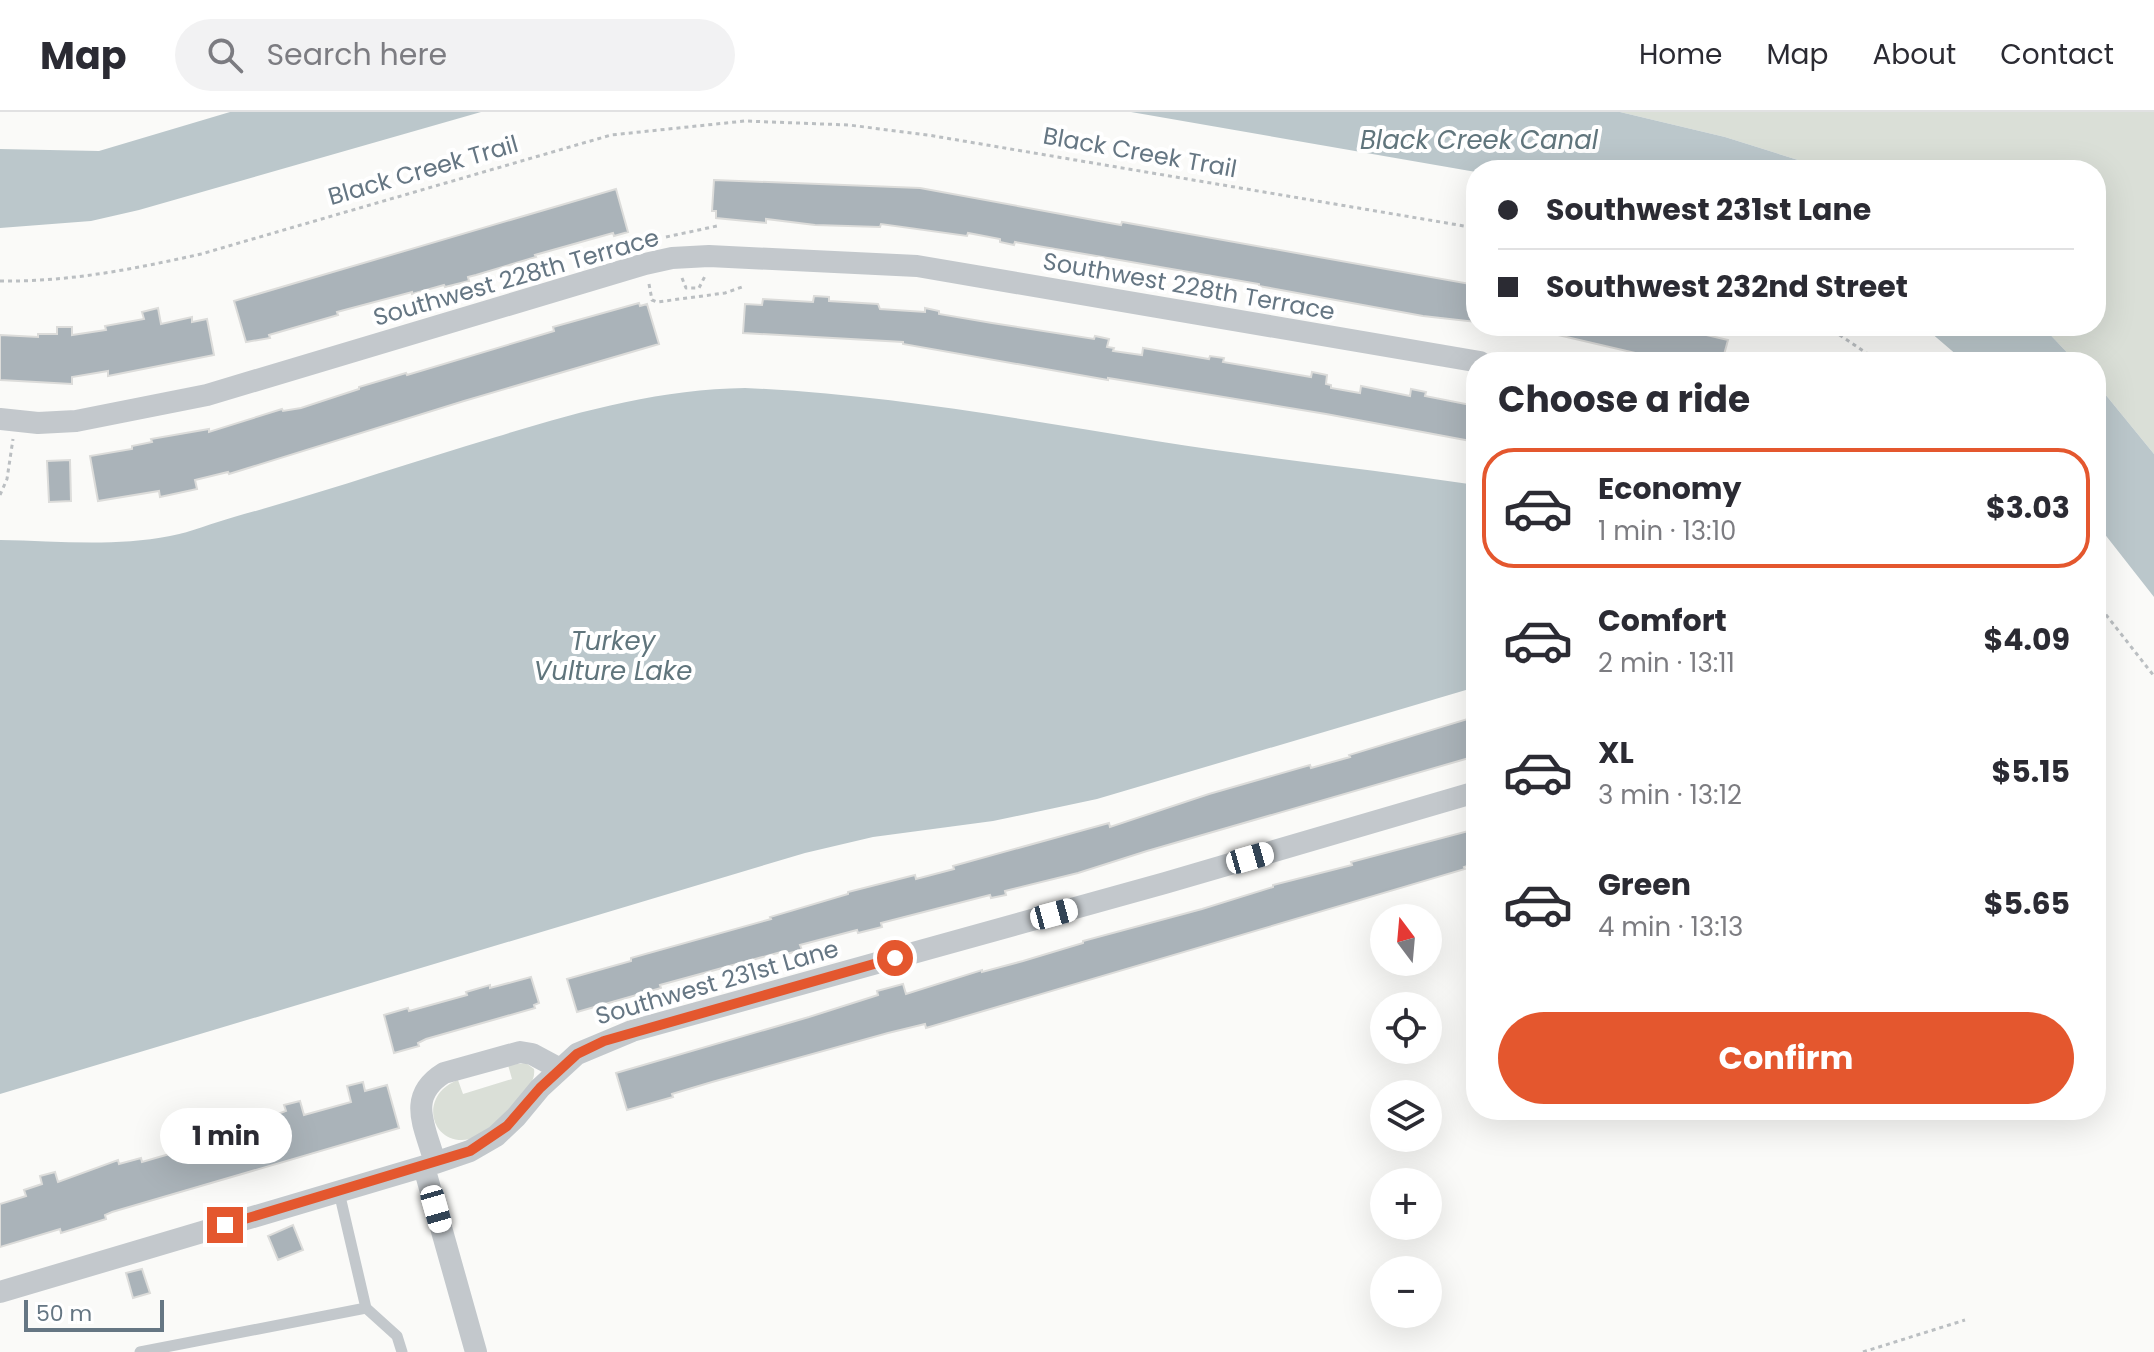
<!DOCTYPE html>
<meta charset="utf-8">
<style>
body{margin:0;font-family:Poppins,sans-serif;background:#f2f2f3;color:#2b2b33;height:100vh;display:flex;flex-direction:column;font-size:30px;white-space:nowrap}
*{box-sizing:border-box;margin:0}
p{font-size:26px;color:#7c7c81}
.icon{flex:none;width:44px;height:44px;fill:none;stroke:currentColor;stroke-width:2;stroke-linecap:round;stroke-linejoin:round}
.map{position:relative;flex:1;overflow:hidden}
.side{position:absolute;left:1466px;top:240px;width:640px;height:768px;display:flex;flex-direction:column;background:#fff;border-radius:32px;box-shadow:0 8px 32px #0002}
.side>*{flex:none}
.hud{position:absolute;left:1466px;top:48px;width:640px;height:176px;border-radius:32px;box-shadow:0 8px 32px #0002;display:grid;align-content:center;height:176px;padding:0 32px;background:#fff}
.needle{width:52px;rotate:344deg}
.fabs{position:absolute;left:1370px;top:792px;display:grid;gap:16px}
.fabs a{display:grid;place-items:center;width:72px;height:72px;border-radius:50%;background:#fff;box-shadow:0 8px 32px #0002;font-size:40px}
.scale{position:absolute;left:24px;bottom:20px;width:140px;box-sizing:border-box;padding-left:8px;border:4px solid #657683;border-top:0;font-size:22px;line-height:28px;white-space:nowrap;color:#657683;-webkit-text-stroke:6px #fff;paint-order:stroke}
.end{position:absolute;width:36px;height:36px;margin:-18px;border:10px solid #e4572e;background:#fff;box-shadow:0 0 0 4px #fff}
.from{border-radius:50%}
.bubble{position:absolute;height:56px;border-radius:28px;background:#fff;box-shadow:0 8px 32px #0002;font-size:26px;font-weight:700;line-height:56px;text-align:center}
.car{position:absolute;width:24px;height:48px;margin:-24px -12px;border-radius:10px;box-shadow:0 0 6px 2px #0007;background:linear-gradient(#fff 24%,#345 0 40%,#fff 0 76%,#345 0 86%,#fff 0)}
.hud b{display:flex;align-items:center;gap:28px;height:76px;font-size:30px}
.hud b+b{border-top:2px solid #e1e1e2}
.hud i{width:20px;height:20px;background:#2b2b33}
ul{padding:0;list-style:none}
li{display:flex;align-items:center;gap:24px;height:120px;margin:0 16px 12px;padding:0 16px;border:4px solid transparent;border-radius:32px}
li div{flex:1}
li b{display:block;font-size:30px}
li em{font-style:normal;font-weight:700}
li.current{border-color:#e4572e}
li>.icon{width:72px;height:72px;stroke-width:1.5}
h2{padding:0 32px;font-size:36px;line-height:96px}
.button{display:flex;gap:16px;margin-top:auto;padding:16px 32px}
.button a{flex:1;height:92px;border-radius:48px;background:#e4572e;color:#fff;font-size:32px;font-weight:700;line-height:92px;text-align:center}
header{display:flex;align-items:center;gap:48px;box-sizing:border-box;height:112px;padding:0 40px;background:#fff;border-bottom:2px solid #e1e1e2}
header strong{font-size:38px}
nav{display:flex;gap:44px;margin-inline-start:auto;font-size:28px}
.search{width:560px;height:72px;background:#f2f2f3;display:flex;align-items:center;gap:20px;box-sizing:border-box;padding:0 28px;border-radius:44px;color:#7c7c81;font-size:30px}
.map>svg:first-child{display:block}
</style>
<header>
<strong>Map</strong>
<div class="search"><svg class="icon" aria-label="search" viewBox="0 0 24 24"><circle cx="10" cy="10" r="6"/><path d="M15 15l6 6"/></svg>Search here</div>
<nav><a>Home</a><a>Map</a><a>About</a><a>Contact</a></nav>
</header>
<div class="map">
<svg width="2154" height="1240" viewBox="0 0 2154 1240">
<rect width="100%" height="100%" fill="#fafaf8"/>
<!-- green -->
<path fill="#dadfd7" d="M1620 0H2154V342L2096 271V250H2076L2042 214H2096V58H1830L1725 25Z
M526 951 534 957C536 970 525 979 517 988 504 1003 483 1028 462 1028 429 1028 420 982 458 968L463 982 512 967 508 953Z"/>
<!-- water -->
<path fill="#bbc7cb" d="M230 0H481L139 98 91 109 0 116V37L99 39Z
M1131 0H1620L1725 25 1830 58 1476 60Z
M1923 214H2042L2076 250H1965Z
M2096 271 2154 342V485L2096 411Z
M745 276C883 282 1020 307 1156 329 1262 346 1370 357 1476 373V575L1097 687 993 709 873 725 805 741 0 982V428C57 429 113 435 170 424 192 420 212 411 234 405 322 381 408 351 496 325 577 300 660 277 745 276Z"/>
<!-- building -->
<path fill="#aab3b9" stroke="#dcdcda" stroke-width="2" d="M714 68 920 76 1121 113 1122 110 1476 173V210L1423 204 1259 174V172L1015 130 1014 133 1000 130V127L968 121 967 124 881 112 880 115 815 113 766 107V111L716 106V99H712Z
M616 77 628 120 614 124 613 121 535 143 536 145 476 163 468 165 469 169 445 175 444 173 412 182V180L337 200 338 203 269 223 270 226 246 230 234 189Z
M814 184 829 185V189L878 192 880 197 925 200V196L939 199V202L992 211 1094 227 1095 224 1109 227 1107 235 1114 236 1113 239 1142 243 1143 236 1209 247 1210 244 1224 246 1223 250 1311 265 1312 260 1327 263 1326 272 1331 273V276L1360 281 1361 274 1410 284 1411 277 1426 280 1425 284 1476 294V330L1326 302 1108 266V268L903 232V230L743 221 745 192 762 193 763 187 813 190Z
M639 191 640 194 647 192 659 232 464 289 229 362 228 360 195 368 197 377 160 385 159 379 98 389 90 344 132 337V334L152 330 151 327 209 317V320L282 297 283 299 301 296 359 277V275L406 261 407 263 554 219 553 215Z
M158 196 161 212 192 205V210L207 207 214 243 108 264V259L72 265V272L0 268V223L38 225V222H57V215H72V223L106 218 105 214 144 207 142 200Z
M1545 214H1668L1728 228 1722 250H1674L1545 220Z
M70 348 71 389 49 390 47 349Z
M1474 605 1476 644 1147 739 1078 761 1005 779 1006 783 991 786 990 783 881 811 882 815 858 821 857 818 800 833 802 838 782 843 781 840 660 873 661 876 577 900 567 867 631 849V846L771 807 770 805 848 782V780L915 763 916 767 954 757 953 754 1109 711 1110 715 1209 682 1310 653 1311 656 1350 645 1349 643Z
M1476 717V751L1464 755 1465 757 926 916 925 912 888 921 712 970 672 982 673 985 627 998 616 961 809 905 878 883 877 879 903 872 906 882 982 858V860L1023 849 1083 831V829L1202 797 1273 775V773L1352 753 1351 750Z
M531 865 539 891 534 893 535 896 426 927 418 931 419 934 394 941 384 903 408 896 409 899 467 883 466 880 490 873V876Z
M363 970 365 979 387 973 399 1016 112 1100 105 1103 106 1107 61 1121 60 1117 0 1135V1092L26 1084 24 1078 42 1072 40 1064 55 1060 58 1070 118 1048 119 1052 141 1046 142 1050 190 1036 187 1029 204 1024 202 1017 218 1012 221 1022 286 999 284 993 300 989 304 1003 351 990 347 974Z
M293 1113 303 1138 278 1148 268 1124Z
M142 1157 150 1181 133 1186 126 1161Z"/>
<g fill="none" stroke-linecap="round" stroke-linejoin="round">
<!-- path -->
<path stroke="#bbbfc2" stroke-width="3" stroke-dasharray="4 4" stroke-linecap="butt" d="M666 125 717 114
M682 166 686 176H699L705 164
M0 169C69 170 134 157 201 142L611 23 745 9 849 13 928 23 1476 116
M649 172 652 188 657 190 725 181 742 175
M1826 214 1880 250
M0 383 7 367 13 327
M2096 490 2154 564
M1863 1240 1965 1208"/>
<!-- service -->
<path stroke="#c3c8cc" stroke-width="11" d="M339 1080 366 1196 397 1224 402 1240
M140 1240 366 1196"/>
<!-- minor -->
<path stroke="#c3c8cc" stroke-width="22" d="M0 307 38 311 76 309 207 283 645 152 672 146 709 144 917 154 1480 250
M435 1051C426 1016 405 985 444 961L520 940 532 942 560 957
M424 1055 476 1240
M0 1180 435 1051 470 1039 496 1024 516 1005 540 976 577 942 632 919 1165 771 1476 680"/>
</g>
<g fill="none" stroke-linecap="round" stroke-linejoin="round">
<!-- route -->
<path stroke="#e4572e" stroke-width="10" d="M225 1113 470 1039 507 1014 540 976 577 942 604 929 895 846"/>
</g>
<g text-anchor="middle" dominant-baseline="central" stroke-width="8" stroke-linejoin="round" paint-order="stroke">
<!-- street labels -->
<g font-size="24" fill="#657683" stroke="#fff">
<text transform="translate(1140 40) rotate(10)">Black Creek Trail</text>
<text transform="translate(423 58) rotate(-16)">Black Creek Trail</text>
<text transform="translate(516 165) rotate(-16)">Southwest 228th Terrace</text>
<text transform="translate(1189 174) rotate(10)">Southwest 228th Terrace</text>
<text transform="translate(717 870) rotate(-16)">Southwest 231st Lane</text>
</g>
<!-- water labels -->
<g font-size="26" font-style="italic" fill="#60757c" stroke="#fff">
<text x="1479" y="28">Black Creek Canal</text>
<text x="613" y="529">Turkey<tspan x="613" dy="30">Vulture Lake</tspan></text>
</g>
</g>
</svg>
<div class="fabs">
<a><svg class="needle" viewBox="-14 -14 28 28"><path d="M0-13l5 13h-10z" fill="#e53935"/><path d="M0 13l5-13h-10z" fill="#7c7c81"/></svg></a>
<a><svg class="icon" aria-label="locate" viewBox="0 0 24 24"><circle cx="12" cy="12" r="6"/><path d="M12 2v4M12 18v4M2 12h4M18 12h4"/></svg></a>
<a><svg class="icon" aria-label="layers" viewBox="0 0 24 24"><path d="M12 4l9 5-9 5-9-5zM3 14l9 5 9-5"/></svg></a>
<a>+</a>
<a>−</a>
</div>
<div class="scale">50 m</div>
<i class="end from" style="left:895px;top:846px"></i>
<i class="end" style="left:225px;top:1113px"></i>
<div class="bubble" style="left:160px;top:996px;width:132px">1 min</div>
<i class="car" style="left:1250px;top:746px;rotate:74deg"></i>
<i class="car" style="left:1054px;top:802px;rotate:75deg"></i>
<i class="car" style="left:436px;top:1097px;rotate:164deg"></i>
<div class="hud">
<b><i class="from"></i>Southwest 231st Lane</b>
<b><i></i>Southwest 232nd Street</b>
</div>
<section class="side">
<h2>Choose a ride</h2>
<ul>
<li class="current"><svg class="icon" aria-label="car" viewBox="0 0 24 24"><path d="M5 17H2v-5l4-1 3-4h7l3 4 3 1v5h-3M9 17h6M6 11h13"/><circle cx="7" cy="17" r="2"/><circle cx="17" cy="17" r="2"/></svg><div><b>Economy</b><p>1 min · 13:10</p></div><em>$3.03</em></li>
<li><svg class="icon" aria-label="car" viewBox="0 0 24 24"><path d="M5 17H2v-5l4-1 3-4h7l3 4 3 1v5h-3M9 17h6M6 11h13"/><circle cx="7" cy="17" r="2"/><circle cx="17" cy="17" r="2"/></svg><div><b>Comfort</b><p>2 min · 13:11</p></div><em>$4.09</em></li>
<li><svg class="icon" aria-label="car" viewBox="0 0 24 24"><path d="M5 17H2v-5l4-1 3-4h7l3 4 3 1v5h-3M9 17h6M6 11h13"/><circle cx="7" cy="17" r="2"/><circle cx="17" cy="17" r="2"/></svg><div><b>XL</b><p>3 min · 13:12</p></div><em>$5.15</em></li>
<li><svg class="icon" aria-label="car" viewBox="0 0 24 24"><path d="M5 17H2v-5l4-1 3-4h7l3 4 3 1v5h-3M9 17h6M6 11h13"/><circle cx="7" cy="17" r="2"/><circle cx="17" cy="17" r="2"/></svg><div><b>Green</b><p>4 min · 13:13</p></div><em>$5.65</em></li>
</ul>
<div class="button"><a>Confirm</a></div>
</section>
</div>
